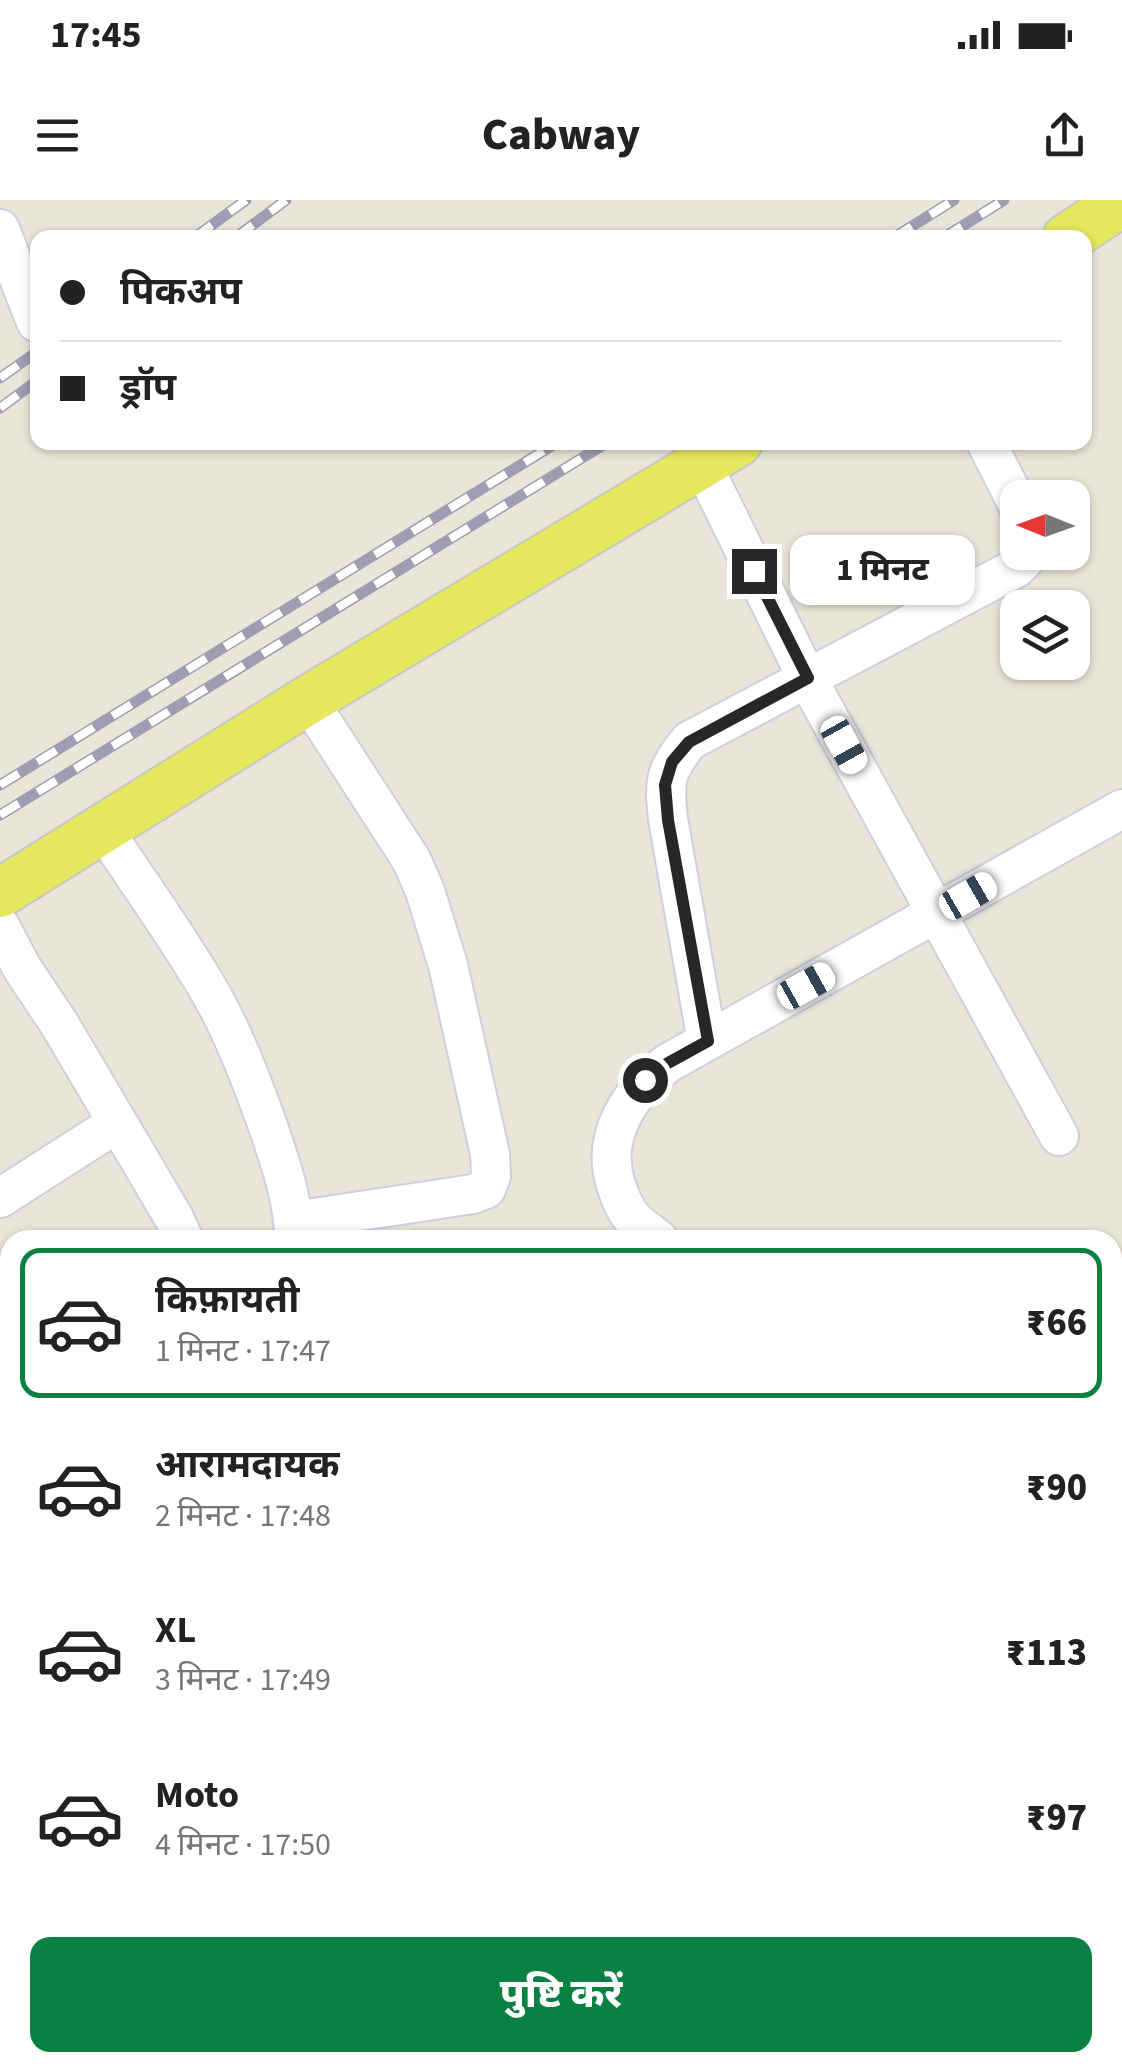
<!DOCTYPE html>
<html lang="hi">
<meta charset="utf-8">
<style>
body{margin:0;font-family:"Source Sans 3","Noto Sans Devanagari",sans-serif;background:#f6f6f6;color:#222;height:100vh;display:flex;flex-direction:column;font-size:38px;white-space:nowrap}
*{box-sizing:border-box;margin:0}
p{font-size:32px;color:#767676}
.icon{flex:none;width:55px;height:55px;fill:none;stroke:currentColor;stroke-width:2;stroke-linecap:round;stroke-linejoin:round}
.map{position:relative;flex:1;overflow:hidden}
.details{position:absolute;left:0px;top:1030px;width:1122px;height:842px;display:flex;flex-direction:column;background:#fff;border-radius:30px 30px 0 0;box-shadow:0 2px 8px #0004}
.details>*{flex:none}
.banner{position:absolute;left:30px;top:30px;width:1062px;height:220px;border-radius:20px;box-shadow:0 2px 8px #0004;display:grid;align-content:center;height:220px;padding:0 30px;background:#fff}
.needle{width:65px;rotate:271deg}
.buttons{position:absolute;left:1000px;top:280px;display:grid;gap:20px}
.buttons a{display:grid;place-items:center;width:90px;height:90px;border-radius:20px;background:#fff;box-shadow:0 2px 8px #0004;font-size:50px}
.end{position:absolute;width:45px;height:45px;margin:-22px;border:12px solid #272727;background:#fff;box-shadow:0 0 0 5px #fff}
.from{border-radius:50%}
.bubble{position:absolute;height:70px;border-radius:20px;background:#fff;box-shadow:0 2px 8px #0004;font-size:32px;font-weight:800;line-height:70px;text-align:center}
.car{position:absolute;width:30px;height:60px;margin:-30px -15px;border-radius:12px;box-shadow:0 0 8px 2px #0007;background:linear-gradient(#fff 24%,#345 0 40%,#fff 0 76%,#345 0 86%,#fff 0)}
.banner b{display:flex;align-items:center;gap:35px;height:95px;font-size:38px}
.banner b+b{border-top:2px solid #e0e0e0}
.banner i{width:25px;height:25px;background:#222}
ul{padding:18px 0 0;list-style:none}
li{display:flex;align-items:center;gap:30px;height:150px;margin:0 20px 15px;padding:0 10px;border:5px solid transparent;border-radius:20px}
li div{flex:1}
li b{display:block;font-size:38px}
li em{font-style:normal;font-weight:800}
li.current{border-color:#0b8043}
li>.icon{width:90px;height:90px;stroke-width:1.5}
.primary-button{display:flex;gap:20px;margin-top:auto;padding:20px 30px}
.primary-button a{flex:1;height:115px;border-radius:20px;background:#0b8043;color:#fff;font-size:40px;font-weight:800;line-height:115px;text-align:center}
.status{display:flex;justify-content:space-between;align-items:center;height:70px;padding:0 50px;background:#fff;direction:ltr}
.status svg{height:28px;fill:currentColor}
header{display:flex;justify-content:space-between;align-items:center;height:130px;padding:0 30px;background:#fff;font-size:45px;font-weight:800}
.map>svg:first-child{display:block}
</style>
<div class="status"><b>17:45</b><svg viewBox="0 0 49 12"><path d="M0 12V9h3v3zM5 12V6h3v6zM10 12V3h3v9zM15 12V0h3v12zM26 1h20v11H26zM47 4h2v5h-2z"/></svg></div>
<header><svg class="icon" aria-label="menu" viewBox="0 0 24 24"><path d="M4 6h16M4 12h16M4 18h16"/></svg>Cabway<svg class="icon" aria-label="share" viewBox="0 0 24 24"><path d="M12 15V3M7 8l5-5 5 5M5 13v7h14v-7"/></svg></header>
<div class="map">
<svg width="1122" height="1871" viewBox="0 0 1122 1871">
<rect width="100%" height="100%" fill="#e9e6d9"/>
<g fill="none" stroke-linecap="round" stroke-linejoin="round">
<!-- minor casing -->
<g stroke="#d0cfe0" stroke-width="42">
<path id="minor" d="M0 29 36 122
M986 242 1018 305
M702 264 807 478 1059 936
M103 629C137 680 173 730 204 782 232 828 251 879 269 929 281 965 294 1001 294 1040
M0 726 22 768 60 825 174 1018 184 1040
M707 841 668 619C664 580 664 573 689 541L1016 368 1028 356 1029 352
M0 998 117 923
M294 1021 473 994 486 989 491 976 490 954 448 765 425 691 412 661 308 500
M659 1040C651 1033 641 1027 634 1020 625 1011 620 997 616 985 600 936 630 892 668 863L1122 609
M1112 1559 1122 1560
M0 1565 10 1539
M0 1768 10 1770
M1112 1785H1122
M419 1862 438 1871
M468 1871 471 1862
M1037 1871 1038 1862"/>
</g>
<!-- major casing -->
<g stroke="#c7c7c7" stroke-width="52">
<path id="major" d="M1067 38 1122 2
M0 693 308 500 738 242"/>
</g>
<!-- minor -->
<use href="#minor" stroke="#fff" stroke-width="38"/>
<!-- major -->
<use href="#major" stroke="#e6e85f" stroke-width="48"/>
<!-- rail casing -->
<g stroke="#9f9db1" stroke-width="11">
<path id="rail" d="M194 38 246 0
M235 38 286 0
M893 38 954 0
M943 38 1004 0
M0 178 38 151
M0 208 38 180
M0 585 558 242
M0 615 608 242"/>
</g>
<!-- rail -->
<use href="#rail" stroke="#fff" stroke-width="8" stroke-dasharray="22" stroke-linecap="butt"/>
</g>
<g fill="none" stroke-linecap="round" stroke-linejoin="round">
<!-- route -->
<path stroke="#272727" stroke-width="12" d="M645 880 668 863 708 841 668 620 665 585 672 562 689 542 808 478 754 371"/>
</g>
</svg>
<div class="buttons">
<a><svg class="needle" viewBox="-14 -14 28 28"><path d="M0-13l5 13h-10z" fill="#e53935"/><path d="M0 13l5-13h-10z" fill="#767676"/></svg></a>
<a><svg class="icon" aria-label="layers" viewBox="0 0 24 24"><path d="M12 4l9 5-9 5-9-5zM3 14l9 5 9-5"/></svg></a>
</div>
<i class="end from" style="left:645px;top:880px"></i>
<i class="end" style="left:754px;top:371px"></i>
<div class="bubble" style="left:790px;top:335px;width:185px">1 मिनट</div>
<i class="car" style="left:844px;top:545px;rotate:151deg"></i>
<i class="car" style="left:968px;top:696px;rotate:60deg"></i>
<i class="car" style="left:806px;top:786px;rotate:61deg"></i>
<div class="banner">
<b><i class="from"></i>पिकअप</b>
<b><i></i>ड्रॉप</b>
</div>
<section class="details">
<ul>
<li class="current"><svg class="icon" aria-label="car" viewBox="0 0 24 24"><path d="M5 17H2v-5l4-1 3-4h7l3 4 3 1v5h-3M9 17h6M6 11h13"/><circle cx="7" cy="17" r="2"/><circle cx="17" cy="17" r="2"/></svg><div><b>किफ़ायती</b><p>1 मिनट · 17:47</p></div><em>₹66</em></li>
<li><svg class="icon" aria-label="car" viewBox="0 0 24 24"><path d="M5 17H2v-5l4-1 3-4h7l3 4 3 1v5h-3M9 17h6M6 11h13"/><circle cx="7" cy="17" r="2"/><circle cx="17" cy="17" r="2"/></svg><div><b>आरामदायक</b><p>2 मिनट · 17:48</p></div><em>₹90</em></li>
<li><svg class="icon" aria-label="car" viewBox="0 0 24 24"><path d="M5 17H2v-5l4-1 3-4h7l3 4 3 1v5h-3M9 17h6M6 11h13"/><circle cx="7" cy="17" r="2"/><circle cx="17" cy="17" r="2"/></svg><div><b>XL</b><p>3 मिनट · 17:49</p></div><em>₹113</em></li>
<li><svg class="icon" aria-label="car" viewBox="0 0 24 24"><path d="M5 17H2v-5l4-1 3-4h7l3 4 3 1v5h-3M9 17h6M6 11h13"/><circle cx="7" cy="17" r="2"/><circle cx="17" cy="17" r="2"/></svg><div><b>Moto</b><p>4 मिनट · 17:50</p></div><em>₹97</em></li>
</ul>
<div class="primary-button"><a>पुष्टि करें</a></div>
</section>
</div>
